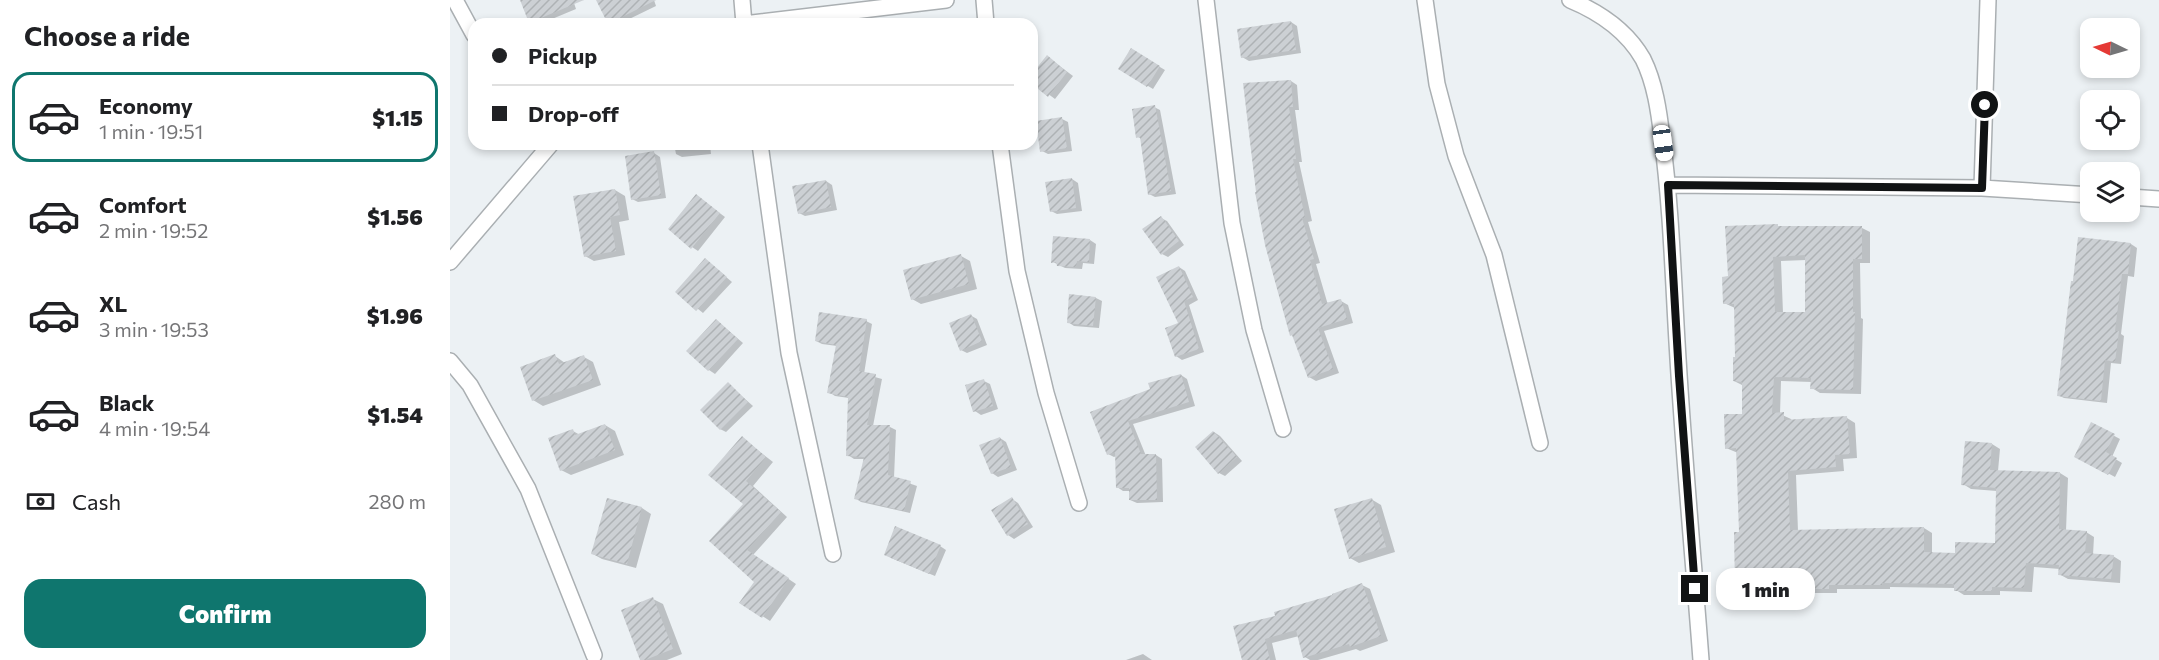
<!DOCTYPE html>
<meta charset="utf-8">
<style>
body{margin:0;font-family:Commissioner,sans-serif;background:#f6f6f6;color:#202124;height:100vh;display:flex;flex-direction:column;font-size:22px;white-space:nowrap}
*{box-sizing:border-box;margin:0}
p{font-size:20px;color:#757577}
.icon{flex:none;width:33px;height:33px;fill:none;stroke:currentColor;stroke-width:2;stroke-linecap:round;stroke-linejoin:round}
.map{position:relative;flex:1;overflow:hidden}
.drawer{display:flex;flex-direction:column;background:#fff;width:450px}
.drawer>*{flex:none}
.hud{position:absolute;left:18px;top:18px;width:570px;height:132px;border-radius:18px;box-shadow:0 3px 9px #0003;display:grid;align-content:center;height:132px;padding:0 24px;background:#fff}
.needle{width:39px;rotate:275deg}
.fabs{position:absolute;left:1630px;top:18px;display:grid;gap:12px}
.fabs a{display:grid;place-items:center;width:60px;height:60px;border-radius:12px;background:#fff;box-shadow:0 3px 9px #0003;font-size:30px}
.end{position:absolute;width:27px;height:27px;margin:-14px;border:8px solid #111314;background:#fff;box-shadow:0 0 0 3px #fff}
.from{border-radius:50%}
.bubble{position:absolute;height:42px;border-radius:18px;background:#fff;box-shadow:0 3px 9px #0003;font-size:20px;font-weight:800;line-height:42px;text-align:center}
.car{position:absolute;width:18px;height:36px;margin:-18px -9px;border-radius:8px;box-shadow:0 0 4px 2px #0007;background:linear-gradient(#fff 24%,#345 0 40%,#fff 0 76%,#345 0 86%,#fff 0)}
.hud b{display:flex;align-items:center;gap:21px;height:57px;font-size:22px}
.hud b+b{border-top:2px solid #e0e0e0}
.hud i{width:15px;height:15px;background:#202124}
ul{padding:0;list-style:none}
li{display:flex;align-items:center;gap:18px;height:90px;margin:0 12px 9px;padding:0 12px;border:3px solid transparent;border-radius:18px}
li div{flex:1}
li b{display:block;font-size:22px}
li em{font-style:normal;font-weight:800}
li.active{border-color:#0f766e}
li>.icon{width:54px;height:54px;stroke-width:1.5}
h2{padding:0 24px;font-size:27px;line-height:72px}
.pay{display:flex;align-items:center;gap:15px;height:66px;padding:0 24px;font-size:22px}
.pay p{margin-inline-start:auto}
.action{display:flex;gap:12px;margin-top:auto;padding:12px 24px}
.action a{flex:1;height:69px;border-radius:18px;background:#0f766e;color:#fff;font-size:24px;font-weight:800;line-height:69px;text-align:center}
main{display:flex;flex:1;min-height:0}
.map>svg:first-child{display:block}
</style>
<main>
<section class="drawer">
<h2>Choose a ride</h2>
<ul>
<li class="active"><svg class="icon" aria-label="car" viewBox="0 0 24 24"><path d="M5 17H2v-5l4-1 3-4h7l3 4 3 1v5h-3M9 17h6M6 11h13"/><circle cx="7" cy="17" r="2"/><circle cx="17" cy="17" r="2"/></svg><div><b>Economy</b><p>1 min · 19:51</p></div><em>$1.15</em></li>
<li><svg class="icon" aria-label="car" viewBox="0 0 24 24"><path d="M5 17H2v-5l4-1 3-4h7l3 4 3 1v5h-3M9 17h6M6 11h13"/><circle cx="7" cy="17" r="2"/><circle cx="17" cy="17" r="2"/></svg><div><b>Comfort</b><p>2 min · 19:52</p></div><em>$1.56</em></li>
<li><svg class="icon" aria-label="car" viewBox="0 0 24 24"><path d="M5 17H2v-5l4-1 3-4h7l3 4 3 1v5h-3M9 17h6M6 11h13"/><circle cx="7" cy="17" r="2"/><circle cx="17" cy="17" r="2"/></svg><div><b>XL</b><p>3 min · 19:53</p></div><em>$1.96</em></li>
<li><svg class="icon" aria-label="car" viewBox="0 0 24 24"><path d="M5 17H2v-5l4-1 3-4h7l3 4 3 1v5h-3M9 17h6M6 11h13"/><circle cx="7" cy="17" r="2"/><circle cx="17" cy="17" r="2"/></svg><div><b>Black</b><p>4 min · 19:54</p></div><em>$1.54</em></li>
</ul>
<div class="pay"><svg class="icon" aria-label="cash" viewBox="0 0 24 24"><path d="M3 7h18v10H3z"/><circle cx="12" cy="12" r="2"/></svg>Cash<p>280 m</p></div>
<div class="action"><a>Confirm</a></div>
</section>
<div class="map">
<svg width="1709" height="660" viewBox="0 0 1709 660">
<defs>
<pattern id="building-hatch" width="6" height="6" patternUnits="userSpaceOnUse" patternTransform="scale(1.5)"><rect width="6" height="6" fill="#ccd0d4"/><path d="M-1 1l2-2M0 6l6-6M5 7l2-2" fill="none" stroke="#aeb2b5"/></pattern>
</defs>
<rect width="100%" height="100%" fill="#ecf1f4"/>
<!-- shadow -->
<path fill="#0003" fill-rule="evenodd" d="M71 0H123L126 9 90 24H84L81 22Z
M158 0H204L206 6 169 24H161L159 23Z
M841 22 847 26 851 53 799 61 792 57Z
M681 50 715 70 703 89 670 69Z
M603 61 623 76 605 99 582 82V77Z
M841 81 847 85 849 110H845L852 162H849L862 221 858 222 870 263 866 264 878 305 891 301 898 305 903 323 874 331 889 373 866 381 859 377 844 336 841 335 817 244Z
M704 107 710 110 726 194 705 197 699 194 692 139 688 137Z
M612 119 618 122 622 151 598 154 592 151Z
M224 144H260L261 154 232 157 226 154Z
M204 153 210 157 216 198 188 202 182 199Z
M622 179 628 183 632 211 607 214 601 211Z
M376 181 382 185 387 210 355 216 349 213Z
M165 190 175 196 179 220 169 222 175 255 144 261 135 256Z
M247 196 275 217 248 251 242 247Z
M711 218 717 221 734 245 718 257 712 254Z
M1328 226 1332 228H1412L1420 232V263H1410L1411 318 1413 319 1411 394 1370 393 1362 388V382L1331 381 1330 414 1341 419 1342 421 1397 418 1405 423 1407 458 1393 459 1394 471 1346 475 1348 531 1474 528 1482 533V554H1506L1546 544 1547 491 1521 489 1513 484 1542 444 1550 449 1548 471 1610 473 1618 478 1616 531 1636 532 1644 537 1643 555 1663 556 1671 561 1670 583 1618 579 1609 574 1610 569 1584 567 1582 592 1550 591V595H1514L1506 590V588L1440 587V589H1387V593H1295L1287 588 1291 534 1288 453 1276 448 1293 415 1292 385 1284 381 1287 359 1285 308 1274 303 1279 278ZM1356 260 1357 313H1333L1331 261Z
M1629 239 1681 244 1687 248 1684 277 1678 276 1671 334 1674 336 1671 364 1661 363 1657 403 1614 398 1608 395Z
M640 240 646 244 644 264 633 263 632 269 615 268 603 262Z
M511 256 520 261 527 289 471 304 462 299Z
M256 260 282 282 253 313 227 292Z
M729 267 735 271 748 300 739 305 754 352 732 360 726 356 730 324Z
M646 298 652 301 649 328 624 326 618 322Z
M520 315 527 319 537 345 517 353 511 350Z
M266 320 293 343 265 374 259 370Z
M416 321 422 324 414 374 432 379 423 426 440 427 446 430 444 478 467 486 460 513 411 502 405 498 415 459H404L398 455 399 398 385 396 379 392 387 346 372 344 366 341Z
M105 356 115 363 134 357 143 362 151 385 93 406 83 400Z
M731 375 737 379 745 406 683 424 696 456 706 455 712 459 713 502 687 503 680 500V491H673L667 487 666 456 664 457 658 454 642 413 702 390Z
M534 381 540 384 548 409 531 415 525 411Z
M278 384 303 406 276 432 270 429Z
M1642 424 1670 439 1662 457 1672 463 1665 477 1626 456Z
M155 425 165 431 174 455 121 475 111 470 123 431 130 435Z
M764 432 770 436 792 461 775 476 769 473Z
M292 438 323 462 303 486 337 517 303 555 346 584 320 621 292 603 305 582 261 541 295 504Z
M550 438 556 442 567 470 548 477 542 473Z
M158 499 192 508 201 514 186 568 152 559 143 554Z
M562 499 568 503 583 527 564 539 558 535Z
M921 499 931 505 945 552 909 563 900 558Z
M490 546 496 550 485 576 441 558Z
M912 585 920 589 938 641 910 651 906 649 868 660H860L855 657 849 636 822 643 826 660H793L827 617Z
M203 599 213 604 232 654 217 660H191Z
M693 654 702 660H676Z"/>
<!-- building -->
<path fill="url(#building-hatch)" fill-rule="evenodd" d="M70 0H134L79 23Z
M146 0H206L158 24Z
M841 21 846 50 791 58 787 29Z
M681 48 710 66 697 87 668 69Z
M597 55 617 72 598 97 582 84V74Z
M841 80 843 107H839L846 159H843L855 218H852L864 259 860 260 872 304 891 299 897 319 868 328 883 369 858 378 842 335 840 336 815 245 805 192H806L793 83Z
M705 105 721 191 698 195 690 137 686 138 682 109Z
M612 117 617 148 590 152 586 121Z
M204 151 211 195 181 200 175 156Z
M622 178 626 208 600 212 595 182Z
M376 180 381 207 348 214 342 186Z
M165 189 170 215 160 217 166 251 134 257 123 196Z
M246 194 270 213 241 249 218 229Z
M711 216 729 241 711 255 692 229Z
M1328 224V226H1412V259H1403V312H1405L1403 390 1360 389 1361 378 1324 377 1322 413 1334 412V420L1397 416 1400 454 1385 455 1386 467 1338 471 1340 530 1474 527V552L1505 553V542L1545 543 1546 488 1511 485 1515 441 1542 443 1540 470 1610 472 1609 529 1637 531 1635 553 1664 555 1661 579 1608 575 1609 565 1576 563 1574 588 1542 587V591H1504V584L1432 583V585H1379V589H1285L1284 532H1289L1286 448 1275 449 1274 414H1292V382L1283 381V357H1285L1284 304H1273L1272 277 1278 276 1275 226ZM1355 255V312H1325L1323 257Z
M603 236 640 239 639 262 627 261 626 267 607 266 606 262 601 263Z
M1628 237 1681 243 1678 274H1672L1665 331H1669L1665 362 1655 360 1651 401 1607 396 1621 281H1623Z
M511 254 519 284 461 300 453 270Z
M255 258 277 277 246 311 225 292Z
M729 266 743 297 734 301 749 349 725 357 715 328 728 323 706 277Z
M619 294 646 297 643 326 617 323Z
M369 312 417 319 409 371 426 374 417 425H440L438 475 461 481 454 511 404 499 414 457 396 456 398 397 377 393 386 345 365 341Z
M521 314 532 341 510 351 499 323Z
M266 319 288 339 258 371 236 351Z
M105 354 109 364 134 355 143 380 82 401 70 367Z
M731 374 739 402 678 421 691 454H706L707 500H679V488H666L665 452 657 455 640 412 700 389 698 383Z
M534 379 543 406 523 412 515 385Z
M278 382 298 402 270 430 250 410Z
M1641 422 1665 434 1656 452 1667 458 1658 475 1624 457Z
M155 424 165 450 110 471 98 438 123 429 125 435Z
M763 431 787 457 768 474 745 447Z
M292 436 316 457 296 481 331 512 297 550 339 578 312 618 289 603 304 582 259 541 293 504 258 475Z
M550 437 561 467 541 474 529 445Z
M562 497 578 524 557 536 541 510Z
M157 498 192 507 177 564 141 554Z
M922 498 936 547 899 559 884 509Z
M445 526 491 545 479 574 434 555Z
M912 583 931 636 900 647 899 644 853 658 846 630 815 639 820 660H792L783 626 825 616 824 612 882 595V594Z
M203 597 223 649 195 660H190L171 610Z"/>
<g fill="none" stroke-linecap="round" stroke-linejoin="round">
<!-- street casing -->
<g stroke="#aaafb2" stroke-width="18">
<path id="street" d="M5 0 24 35
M292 0 294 24
M534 0 536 24
M756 0 782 223 804 330 833 429
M975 0 987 84 1006 156 1044 255 1090 443
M1120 0C1149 12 1177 31 1193 59 1205 83 1209 112 1212 138 1221 206 1223 274 1227 342 1233 448 1243 554 1251 660
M294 24 496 0
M310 144 339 353 383 554
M550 144 567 271 596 393 629 503
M1218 185 1532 188 1641 195
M1532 188 1538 0
M1680 197 1709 199
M0 262 101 144
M0 361 20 385 78 489 144 655"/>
</g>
<!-- street -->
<use href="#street" stroke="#fff" stroke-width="15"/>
</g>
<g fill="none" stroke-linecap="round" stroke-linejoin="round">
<!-- route -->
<path stroke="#111314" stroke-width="8" d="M1245 589 1229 376 1218 185 1532 188 1535 105"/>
</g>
</svg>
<div class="fabs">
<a><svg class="needle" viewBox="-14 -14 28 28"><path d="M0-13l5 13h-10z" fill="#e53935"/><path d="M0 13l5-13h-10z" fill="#757577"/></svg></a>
<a><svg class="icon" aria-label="locate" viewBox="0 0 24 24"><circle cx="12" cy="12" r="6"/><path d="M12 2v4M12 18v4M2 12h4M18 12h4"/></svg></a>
<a><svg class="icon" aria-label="layers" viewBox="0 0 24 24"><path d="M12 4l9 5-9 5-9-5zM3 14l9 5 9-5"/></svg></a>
</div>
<i class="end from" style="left:1535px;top:105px"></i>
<i class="end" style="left:1245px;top:589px"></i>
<div class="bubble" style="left:1266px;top:568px;width:99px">1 min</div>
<i class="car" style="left:1213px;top:143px;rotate:172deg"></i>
<div class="hud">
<b><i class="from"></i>Pickup</b>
<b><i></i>Drop-off</b>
</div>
</div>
</main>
